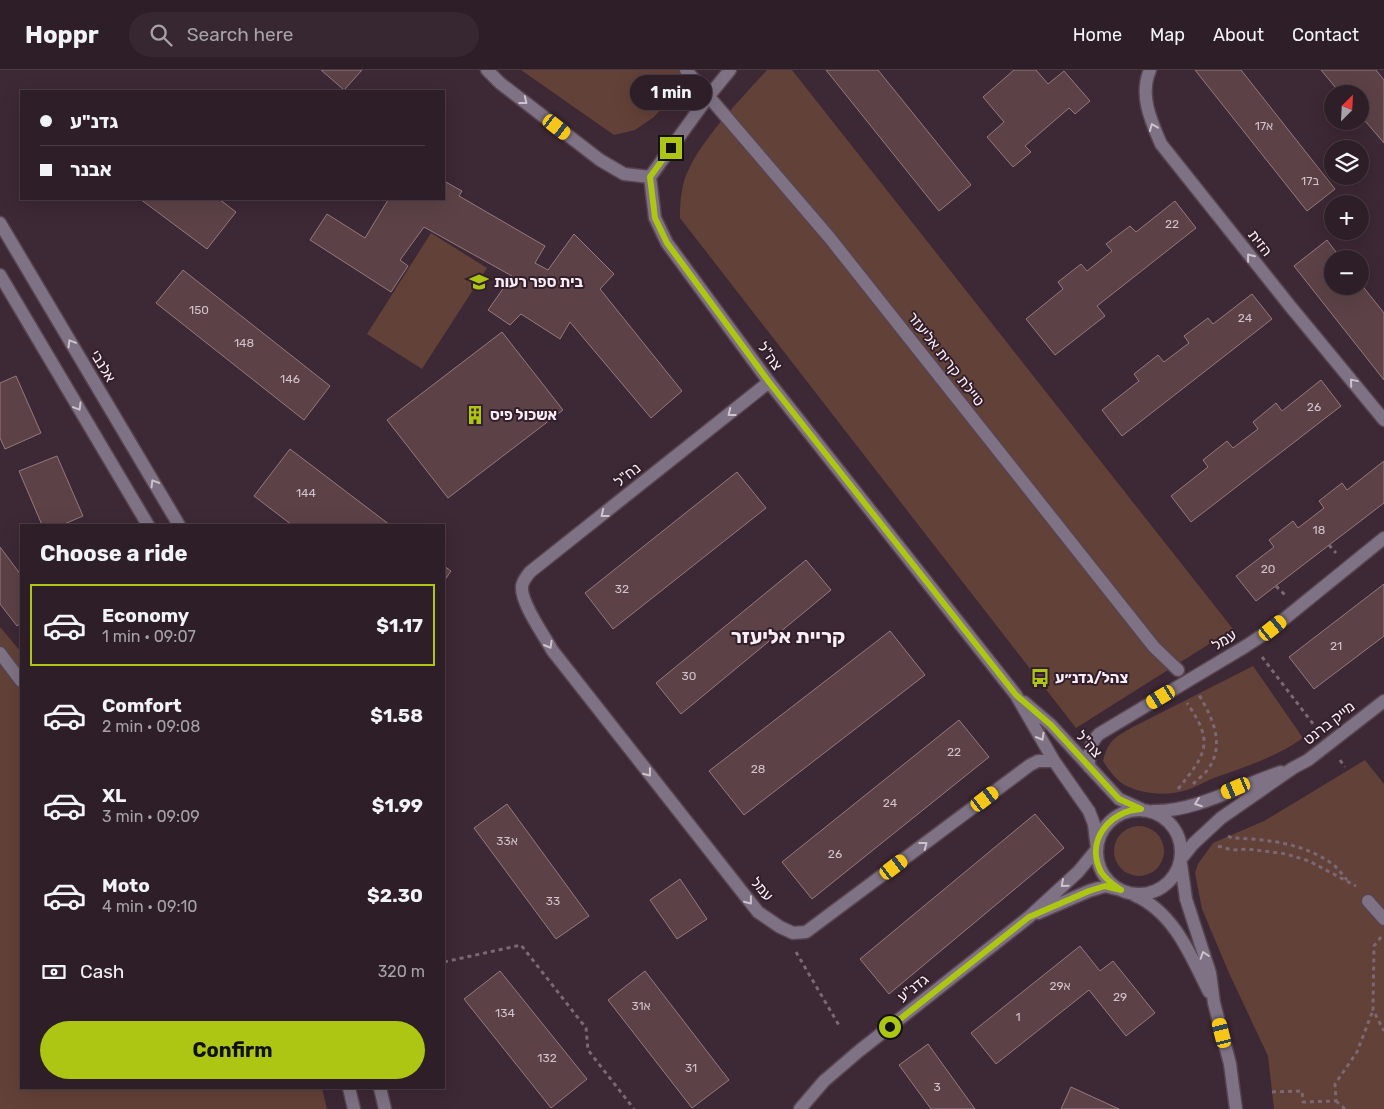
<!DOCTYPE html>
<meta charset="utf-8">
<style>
body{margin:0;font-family:Rubik,"Noto Sans Hebrew",sans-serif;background:#362730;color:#f1f3f6;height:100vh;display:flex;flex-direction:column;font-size:19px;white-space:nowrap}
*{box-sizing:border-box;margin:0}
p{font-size:16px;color:#a7a2a8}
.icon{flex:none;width:28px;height:28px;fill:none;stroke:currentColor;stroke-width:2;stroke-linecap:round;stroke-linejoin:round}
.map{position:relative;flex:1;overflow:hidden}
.panel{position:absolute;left:20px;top:454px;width:425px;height:565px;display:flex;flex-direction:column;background:#2e1e28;border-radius:0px;box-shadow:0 5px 20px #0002,0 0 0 1px #493c45}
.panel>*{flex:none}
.guide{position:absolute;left:20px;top:20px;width:425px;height:110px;border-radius:0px;box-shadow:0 5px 20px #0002,0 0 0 1px #493c45;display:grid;align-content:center;height:110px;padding:0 20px;background:#2e1e28}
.needle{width:32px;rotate:24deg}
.buttons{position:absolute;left:1324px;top:15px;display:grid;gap:10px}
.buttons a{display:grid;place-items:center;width:45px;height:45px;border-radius:50%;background:#2e1e28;box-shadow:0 5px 20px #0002,0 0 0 1px #493c45;font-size:25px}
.end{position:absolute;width:22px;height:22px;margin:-11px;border:6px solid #acc613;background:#111;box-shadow:0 0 0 2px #111}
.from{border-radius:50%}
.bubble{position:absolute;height:35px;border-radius:18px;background:#2e1e28;box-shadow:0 5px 20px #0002,0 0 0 1px #493c45;font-size:16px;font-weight:700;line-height:35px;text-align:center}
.car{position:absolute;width:15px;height:30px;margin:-15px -8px;border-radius:6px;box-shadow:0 0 4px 1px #0007;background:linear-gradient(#f5c518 24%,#345 0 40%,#f5c518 0 76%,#345 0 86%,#f5c518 0)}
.guide b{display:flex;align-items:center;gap:18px;height:48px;font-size:19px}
.guide b+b{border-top:1px solid #493c45}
.guide i{width:12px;height:12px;background:#f1f3f6}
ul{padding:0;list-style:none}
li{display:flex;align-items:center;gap:15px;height:82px;margin:0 10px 8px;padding:0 10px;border:2px solid transparent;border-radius:0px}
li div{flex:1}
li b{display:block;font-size:19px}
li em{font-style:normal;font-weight:700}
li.current{border-color:#acc613}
li>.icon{width:45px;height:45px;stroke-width:1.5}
h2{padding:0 20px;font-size:22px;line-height:60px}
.pay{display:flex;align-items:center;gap:12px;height:55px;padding:0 20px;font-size:19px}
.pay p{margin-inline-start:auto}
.cta{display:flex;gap:10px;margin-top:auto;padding:10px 20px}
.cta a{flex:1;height:58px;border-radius:30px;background:#acc613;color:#111;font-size:20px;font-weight:700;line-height:58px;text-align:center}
header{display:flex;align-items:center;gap:30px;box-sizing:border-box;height:70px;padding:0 25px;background:#2e1e28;border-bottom:1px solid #493c45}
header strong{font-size:24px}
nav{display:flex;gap:28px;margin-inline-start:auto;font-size:18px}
.search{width:350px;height:45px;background:#362730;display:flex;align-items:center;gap:12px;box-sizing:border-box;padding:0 18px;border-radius:28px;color:#a7a2a8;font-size:19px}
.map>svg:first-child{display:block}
</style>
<header>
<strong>Hoppr</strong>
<div class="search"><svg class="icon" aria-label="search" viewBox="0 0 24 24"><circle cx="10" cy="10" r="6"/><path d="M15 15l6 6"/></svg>Search here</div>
<nav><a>Home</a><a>Map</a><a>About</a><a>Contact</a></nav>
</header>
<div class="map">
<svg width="1384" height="1039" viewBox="0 0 1384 1039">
<rect width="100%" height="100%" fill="#3d2835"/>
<!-- green -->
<path fill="#624138" d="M521 0H696L654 47 635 60 614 65Z
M767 0H792L1233 559 1076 658 680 148C680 133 681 117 687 103 703 67 741 29 767 0Z
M431 163 487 198 422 299 367 264Z
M0 557 21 582V1018H322L327 1039H0Z
M1253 596 1303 668C1277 686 1249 696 1219 706 1208 710 1198 716 1187 720 1168 726 1141 725 1123 714 1114 708 1109 700 1103 691 1108 671 1114 668 1131 658Z
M1365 690 1384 714V1039H1274L1268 986 1229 903 1202 839 1195 803 1198 794 1213 773 1264 751Z
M1114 781a25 25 0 1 1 50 0a25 25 0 1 1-50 0Z"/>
<!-- building -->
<path fill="#5c4246" stroke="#96797d" d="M321 0H362L344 20Z
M826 0H878L971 115 939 141Z
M1014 0H1036L1048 14 1064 1 1090 31 1075 44 1069 38 1025 76 1031 82 1013 97 987 67 1004 52 983 27Z
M1195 0H1241L1335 119 1307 141Z
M1321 0H1376L1384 10V73L1360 45V24H1341Z
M444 111 462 121 459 126 545 176 535 193 548 200 574 164 614 204 600 219 682 321 651 348 570 252 560 269 521 244 510 255 488 240 512 206 424 157 400 190 408 196 391 222 310 170 327 144 365 168 388 130 386 129H444Z
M140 129H219L236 142 207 179Z
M1175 131 1196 158 1097 236 1105 246 1055 285 1026 249 1063 219 1058 212 1081 194 1087 201 1112 181 1106 174 1130 156 1136 162Z
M1327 170 1341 189H1332V216H1360V213L1384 243V310L1294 196Z
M183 200 330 316 304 350 156 233Z
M1252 224 1272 249 1122 366 1102 340 1139 311 1134 304 1158 285 1164 292 1189 273 1184 266 1208 248 1213 254Z
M502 262 563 340 448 428 387 350Z
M16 306 41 363 5 379 0 368V313Z
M1321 310 1341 336 1191 452 1171 426 1208 397 1203 390 1227 371 1233 378 1258 359 1253 352 1276 333 1282 341Z
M290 379 390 455H292L254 426Z
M57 386 83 446 62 455H42L19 401Z
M1384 391V433L1256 531 1236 506 1274 477 1269 470 1293 451 1298 458 1324 438 1319 431 1342 413 1347 420Z
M737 402 766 438 613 559 585 523Z
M0 477 21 505V553L17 556 0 534Z
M806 490 831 520 681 644 656 613Z
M444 496 451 501 444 511Z
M1384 514V566L1314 619 1289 587Z
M890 561 925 605 744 745 709 701Z
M959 650 989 687 812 829 782 792Z
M507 734 589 846 556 869 474 758Z
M1035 744 1064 778 889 924 860 889Z
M680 809 707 849 677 869 650 830Z
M1080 876 1100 901 1113 891 1155 943 1126 966 1089 920 996 994 971 963Z
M500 901 587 1009 551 1038 464 929Z
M645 901 729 1010 692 1038 608 930Z
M928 974 975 1039H931L899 995Z
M1071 1017 1119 1039H1061Z"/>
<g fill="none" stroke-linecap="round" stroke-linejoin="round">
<!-- minor casing -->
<g stroke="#584450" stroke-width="15">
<path id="minor" d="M487 0 500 13 600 90 624 104 650 107
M686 0 829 167 1154 577 1178 600
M1150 0C1139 25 1151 51 1161 74L1290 236 1384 350
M650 107 655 148 667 173 769 312 1016 625 1054 691 1089 741 1094 754 1097 779
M650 107 708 27 730 0
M0 153 179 455
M0 205 148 455
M769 312 530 502C527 506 523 510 522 516 520 532 544 565 552 580L758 842 780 857 793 863 806 862 1030 695 1038 691H1054
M0 583 21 611
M1024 632 1051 655 1119 729 1141 739
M1089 697C1089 683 1089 674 1099 664L1246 576 1273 558 1384 468
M1097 782a42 42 0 1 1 84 0a42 42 0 1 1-84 0Z
M1153 741C1195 742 1241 715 1281 702
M1181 789 1193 774 1221 748 1293 698 1308 690 1384 631
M1181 794 1186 829 1210 903 1214 933 1230 994 1236 1039
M1134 825C1174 842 1191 886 1209 922
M1368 831 1384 849
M1038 843 1089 821 1105 816 1117 819
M349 1018 354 1039
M380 1018 385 1039
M800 1039 824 1011 859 981 1029 847 1078 802 1097 779"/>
</g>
<!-- path -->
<path stroke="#7b6873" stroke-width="3" stroke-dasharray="4 4" stroke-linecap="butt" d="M1329 475 1336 483
M1276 516 1285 525
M1262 587 1317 659
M1340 690 1345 697
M1193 714C1198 709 1205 704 1209 698 1225 673 1212 647 1199 625
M1178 719C1206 684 1215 673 1187 633
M1228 766 1232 768C1265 769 1303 773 1331 793 1337 797 1342 804 1347 810
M1218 776 1232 780 1248 779 1286 784 1309 791 1356 816
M1381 867 1374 876 1373 940 1384 961
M796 882 840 957
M444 892 521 875 586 958 588 980 634 1039
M1272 1022 1302 1021 1303 1032 1336 1031 1335 1014 1357 982 1373 940
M1336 1031 1345 1039"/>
<!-- minor -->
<use href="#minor" stroke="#7e7284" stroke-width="12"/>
</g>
<!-- one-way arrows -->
<defs><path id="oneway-chevron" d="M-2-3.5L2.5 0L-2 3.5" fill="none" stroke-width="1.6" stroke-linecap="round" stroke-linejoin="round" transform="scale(1.25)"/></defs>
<g stroke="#cfc2cd">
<use href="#oneway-chevron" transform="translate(524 31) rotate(38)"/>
<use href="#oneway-chevron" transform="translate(1153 57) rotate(-112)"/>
<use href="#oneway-chevron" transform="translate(1250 187) rotate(-128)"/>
<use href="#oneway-chevron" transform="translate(71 273) rotate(-121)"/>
<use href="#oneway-chevron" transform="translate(1353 312) rotate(-130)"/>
<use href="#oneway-chevron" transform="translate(78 337) rotate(59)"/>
<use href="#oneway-chevron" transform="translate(731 343) rotate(142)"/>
<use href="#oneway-chevron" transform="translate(154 413) rotate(-121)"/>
<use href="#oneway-chevron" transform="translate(604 444) rotate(142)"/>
<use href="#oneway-chevron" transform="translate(549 575) rotate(60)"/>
<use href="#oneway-chevron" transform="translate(1041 667) rotate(60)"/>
<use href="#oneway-chevron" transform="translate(648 703) rotate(52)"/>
<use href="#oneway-chevron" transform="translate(1198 733) rotate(160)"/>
<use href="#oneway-chevron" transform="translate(924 775) rotate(-37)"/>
<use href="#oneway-chevron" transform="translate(1064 814) rotate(139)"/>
<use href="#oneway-chevron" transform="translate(749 831) rotate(52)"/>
<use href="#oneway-chevron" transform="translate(1204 885) rotate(-108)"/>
</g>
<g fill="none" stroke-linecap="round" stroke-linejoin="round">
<!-- route -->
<path stroke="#acc613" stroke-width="6" d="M671 78 650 107 655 148 667 173 769 312 1016 625 1051 655 1119 729 1141 739C1109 741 1085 771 1101 802 1106 810 1114 815 1121 820L1105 816 1089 821 1029 847 890 957"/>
</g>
<!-- icons -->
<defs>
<g id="school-bare" transform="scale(1.5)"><path d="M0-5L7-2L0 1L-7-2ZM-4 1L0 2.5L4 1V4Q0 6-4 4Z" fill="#acc613" stroke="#321f2b" stroke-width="2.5" paint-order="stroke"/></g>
<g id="building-bare" transform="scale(1.5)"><path d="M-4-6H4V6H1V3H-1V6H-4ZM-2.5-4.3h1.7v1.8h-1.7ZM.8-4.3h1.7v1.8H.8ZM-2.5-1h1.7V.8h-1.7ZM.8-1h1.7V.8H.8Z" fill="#acc613" stroke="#321f2b" stroke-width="2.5" paint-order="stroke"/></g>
<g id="bus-bare" transform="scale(1.5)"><path d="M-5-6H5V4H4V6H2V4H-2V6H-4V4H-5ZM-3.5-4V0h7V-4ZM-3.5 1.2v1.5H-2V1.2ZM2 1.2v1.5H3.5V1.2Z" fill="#acc613" stroke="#321f2b" stroke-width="2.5" paint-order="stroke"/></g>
</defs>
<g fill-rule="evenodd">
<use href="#school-bare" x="479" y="212"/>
<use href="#building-bare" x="475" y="345"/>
<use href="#bus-bare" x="1040" y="608"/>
</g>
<g text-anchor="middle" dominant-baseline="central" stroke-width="4" stroke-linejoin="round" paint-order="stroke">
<!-- number labels -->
<g font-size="12" fill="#d3c2c9">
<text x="1264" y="56">17א</text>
<text x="1310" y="111">17ב</text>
<text x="1172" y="154">22</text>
<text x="199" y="240">150</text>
<text x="1245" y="248">24</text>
<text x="244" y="273">148</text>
<text x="290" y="309">146</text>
<text x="1314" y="337">26</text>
<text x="306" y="423">144</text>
<text x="1319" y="460">18</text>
<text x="1268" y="499">20</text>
<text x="622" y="519">32</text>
<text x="1336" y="576">21</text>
<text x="689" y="606">30</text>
<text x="954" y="682">22</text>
<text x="758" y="699">28</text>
<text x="890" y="733">24</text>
<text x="507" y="771">33א</text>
<text x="835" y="784">26</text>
<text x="553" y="831">33</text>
<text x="1060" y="916">29א</text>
<text x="1120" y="927">29</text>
<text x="641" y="936">31א</text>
<text x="505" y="943">134</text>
<text x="1018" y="947">1</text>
<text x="547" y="988">132</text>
<text x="691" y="998">31</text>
<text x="937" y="1017">3</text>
</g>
<!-- street labels -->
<g font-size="15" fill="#fbedf5" stroke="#321f2b">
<text transform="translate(1260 173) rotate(52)">הזית</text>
<text transform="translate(770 286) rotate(54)">צה"ל</text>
<text transform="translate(946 289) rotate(52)">טיילת קרית אליעזר</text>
<text transform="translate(103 296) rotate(59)">אלנבי</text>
<text transform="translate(627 405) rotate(-38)">נח"ל</text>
<text transform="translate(1224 570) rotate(-31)">עמל</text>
<text transform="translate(1329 653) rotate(-38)">מייק ברנט</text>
<text transform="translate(1089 674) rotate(48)">צה"ל</text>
<text transform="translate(762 819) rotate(49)">עמל</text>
<text transform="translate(913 918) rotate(-38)">גדנ"ע</text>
</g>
<!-- poi labels -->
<g font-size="15" font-weight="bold" fill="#fbedf5" stroke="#321f2b" text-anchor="start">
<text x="494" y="212">בית ספר רעות</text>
<text x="490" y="345">אשכול פיס</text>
<text x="1055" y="608">צהל/גדנ״ע</text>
</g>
<!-- district labels -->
<g font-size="20" font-weight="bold" fill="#fbedf5" stroke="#321f2b">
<text x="788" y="566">קריית אליעזר</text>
</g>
</g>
</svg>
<div class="buttons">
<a><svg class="needle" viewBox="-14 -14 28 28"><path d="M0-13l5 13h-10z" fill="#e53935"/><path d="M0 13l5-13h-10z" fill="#a7a2a8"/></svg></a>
<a><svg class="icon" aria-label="layers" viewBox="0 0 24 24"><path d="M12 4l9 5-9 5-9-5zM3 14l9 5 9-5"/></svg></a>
<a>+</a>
<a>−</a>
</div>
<i class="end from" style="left:890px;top:957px"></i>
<i class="end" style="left:671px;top:78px"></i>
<div class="bubble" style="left:630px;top:5px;width:82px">1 min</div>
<i class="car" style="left:557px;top:57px;rotate:128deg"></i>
<i class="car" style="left:1273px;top:558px;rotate:51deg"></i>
<i class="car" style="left:1161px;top:627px;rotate:239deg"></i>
<i class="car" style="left:1236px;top:718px;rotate:247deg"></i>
<i class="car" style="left:985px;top:729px;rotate:53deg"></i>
<i class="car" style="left:894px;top:797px;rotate:53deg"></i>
<i class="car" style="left:1222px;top:963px;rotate:346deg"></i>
<div class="guide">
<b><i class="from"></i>גדנ&quot;ע</b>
<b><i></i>אבנר</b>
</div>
<section class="panel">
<h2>Choose a ride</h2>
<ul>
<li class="current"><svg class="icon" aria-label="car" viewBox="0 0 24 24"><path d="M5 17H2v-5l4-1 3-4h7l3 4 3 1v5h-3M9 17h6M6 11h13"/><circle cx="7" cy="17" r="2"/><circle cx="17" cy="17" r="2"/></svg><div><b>Economy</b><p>1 min · 09:07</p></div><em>$1.17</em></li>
<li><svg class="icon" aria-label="car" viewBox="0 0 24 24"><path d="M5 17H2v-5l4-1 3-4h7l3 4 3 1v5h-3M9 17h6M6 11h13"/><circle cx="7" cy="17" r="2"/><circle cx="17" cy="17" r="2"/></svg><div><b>Comfort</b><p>2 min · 09:08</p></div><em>$1.58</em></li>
<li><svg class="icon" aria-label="car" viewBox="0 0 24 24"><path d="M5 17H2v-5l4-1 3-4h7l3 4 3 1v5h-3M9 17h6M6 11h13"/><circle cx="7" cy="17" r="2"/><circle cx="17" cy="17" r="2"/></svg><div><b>XL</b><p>3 min · 09:09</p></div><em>$1.99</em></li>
<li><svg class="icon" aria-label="car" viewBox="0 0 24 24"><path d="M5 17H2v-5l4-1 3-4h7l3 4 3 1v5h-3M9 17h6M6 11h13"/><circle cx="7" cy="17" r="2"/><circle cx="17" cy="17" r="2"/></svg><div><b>Moto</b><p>4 min · 09:10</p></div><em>$2.30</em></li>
</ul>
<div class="pay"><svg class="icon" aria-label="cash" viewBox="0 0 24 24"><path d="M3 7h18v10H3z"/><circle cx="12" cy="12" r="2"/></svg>Cash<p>320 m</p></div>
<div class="cta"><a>Confirm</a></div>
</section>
</div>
